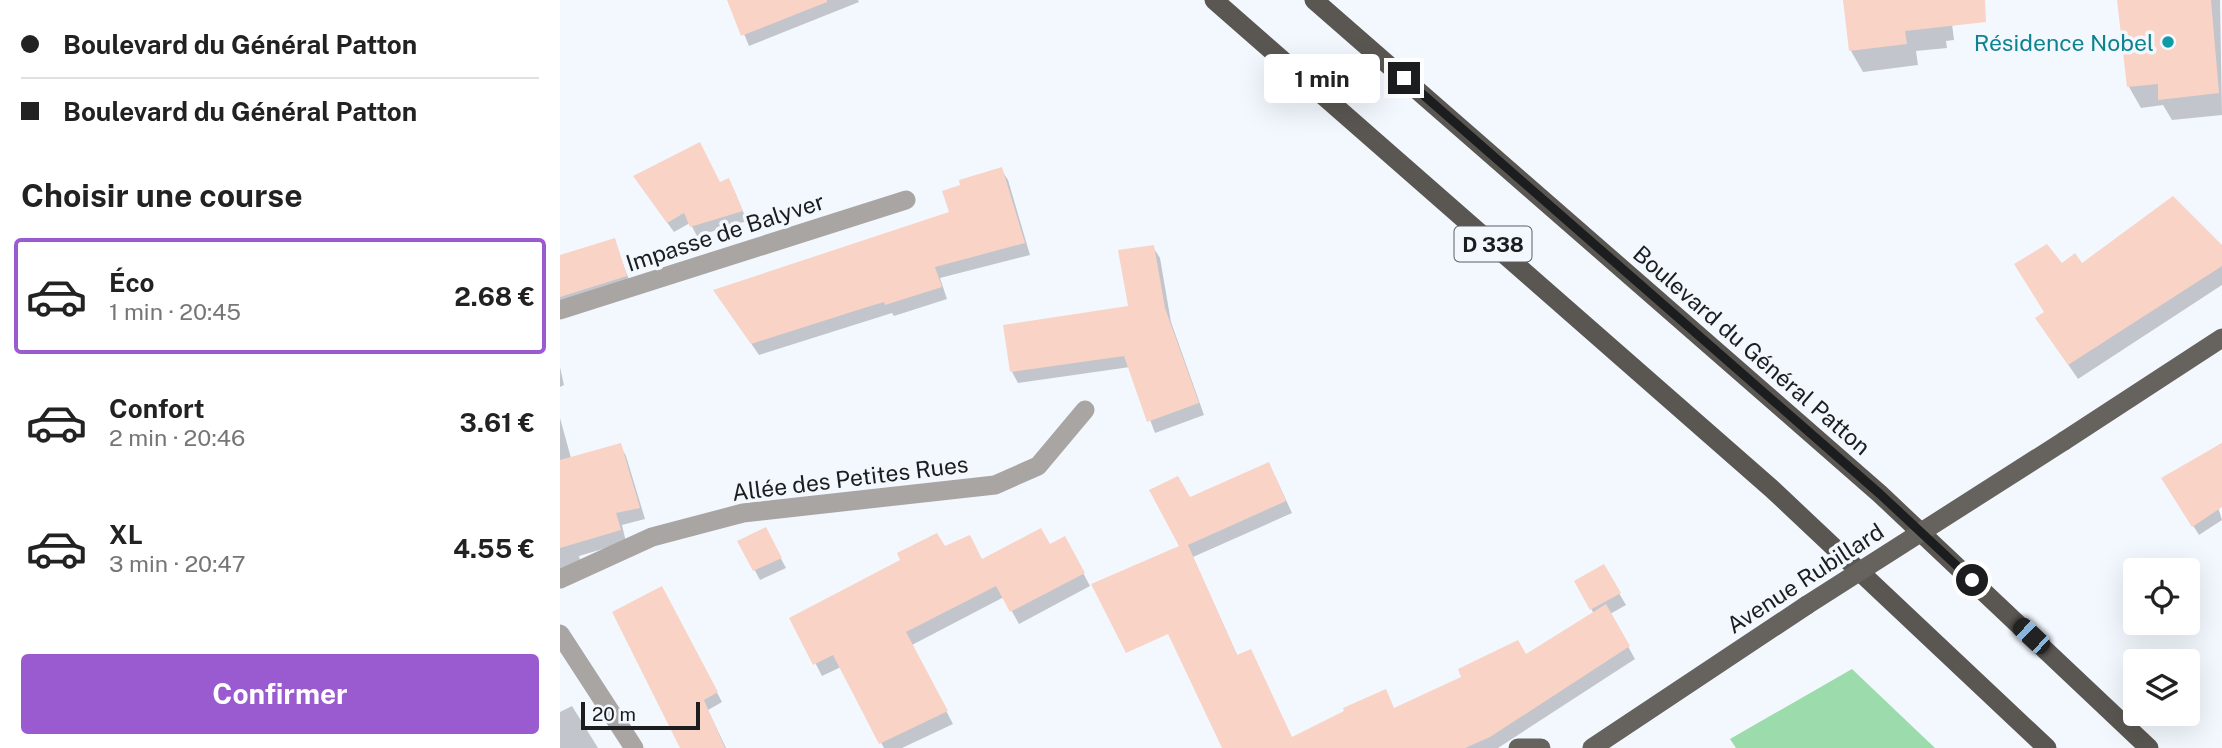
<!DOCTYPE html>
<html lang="fr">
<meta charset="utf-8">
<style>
body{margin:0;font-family:"Public Sans",sans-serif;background:#f2f2f2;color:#222;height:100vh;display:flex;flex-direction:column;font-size:26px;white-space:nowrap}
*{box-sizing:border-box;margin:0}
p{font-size:23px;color:#767676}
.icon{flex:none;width:38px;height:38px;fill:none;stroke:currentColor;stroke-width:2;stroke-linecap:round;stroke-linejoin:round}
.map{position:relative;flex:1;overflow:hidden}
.panel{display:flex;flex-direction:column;background:#fff;width:560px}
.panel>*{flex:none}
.banner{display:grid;align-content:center;height:154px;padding:0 21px;background:#fff}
.tools{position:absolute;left:1563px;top:558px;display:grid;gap:14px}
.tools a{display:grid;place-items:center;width:77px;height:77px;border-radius:7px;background:#fff;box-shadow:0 7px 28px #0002;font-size:35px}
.scale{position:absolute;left:21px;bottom:18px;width:119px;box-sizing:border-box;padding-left:7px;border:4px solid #1b1d1f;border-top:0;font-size:19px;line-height:24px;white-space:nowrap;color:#1b1d1f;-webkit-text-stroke:5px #f3f8ff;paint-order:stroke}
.end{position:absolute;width:32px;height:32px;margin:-16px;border:9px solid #1b1d1f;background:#fff;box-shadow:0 0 0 4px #fff}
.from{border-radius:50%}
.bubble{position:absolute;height:49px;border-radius:7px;background:#fff;box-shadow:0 7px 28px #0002;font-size:23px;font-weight:700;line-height:49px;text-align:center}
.car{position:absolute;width:21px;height:42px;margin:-21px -10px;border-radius:9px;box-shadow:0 0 5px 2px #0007;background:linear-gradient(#222 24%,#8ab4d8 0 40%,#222 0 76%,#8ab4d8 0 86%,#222 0)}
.banner b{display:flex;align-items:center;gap:24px;height:66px;font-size:26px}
.banner b+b{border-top:2px solid #e0e0e0}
.banner i{width:18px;height:18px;background:#222}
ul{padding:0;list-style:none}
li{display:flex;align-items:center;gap:21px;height:116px;margin:0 14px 10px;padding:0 7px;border:4px solid transparent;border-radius:7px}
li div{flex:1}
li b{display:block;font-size:26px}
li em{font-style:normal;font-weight:700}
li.current{border-color:#9a5ad0}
li>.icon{width:63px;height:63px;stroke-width:1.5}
h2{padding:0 21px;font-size:32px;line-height:84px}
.button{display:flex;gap:14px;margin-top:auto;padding:14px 21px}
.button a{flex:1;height:80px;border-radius:7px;background:#9a5ad0;color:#fff;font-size:28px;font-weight:700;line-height:80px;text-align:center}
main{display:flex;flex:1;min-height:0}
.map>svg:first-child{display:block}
</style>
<main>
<section class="panel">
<div class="banner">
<b><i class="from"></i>Boulevard du Général Patton</b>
<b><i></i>Boulevard du Général Patton</b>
</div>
<h2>Choisir une course</h2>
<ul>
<li class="current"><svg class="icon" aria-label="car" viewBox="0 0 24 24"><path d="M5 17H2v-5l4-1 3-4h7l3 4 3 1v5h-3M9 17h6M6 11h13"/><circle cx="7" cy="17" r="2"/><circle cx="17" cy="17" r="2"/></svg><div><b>Éco</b><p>1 min · 20:45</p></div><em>2.68 €</em></li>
<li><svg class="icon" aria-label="car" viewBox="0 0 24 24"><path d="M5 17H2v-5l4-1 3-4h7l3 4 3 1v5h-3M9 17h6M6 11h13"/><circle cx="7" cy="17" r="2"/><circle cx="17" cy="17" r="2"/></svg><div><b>Confort</b><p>2 min · 20:46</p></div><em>3.61 €</em></li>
<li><svg class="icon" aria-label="car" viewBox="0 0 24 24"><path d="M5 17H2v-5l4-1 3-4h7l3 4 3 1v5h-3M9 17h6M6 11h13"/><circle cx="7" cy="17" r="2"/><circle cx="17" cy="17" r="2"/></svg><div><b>XL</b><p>3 min · 20:47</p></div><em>4.55 €</em></li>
</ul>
<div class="button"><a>Confirmer</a></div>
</section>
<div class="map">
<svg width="1662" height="748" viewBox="0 0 1662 748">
<rect width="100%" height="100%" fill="#f3f8ff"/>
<!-- green -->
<path fill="#9cdbab" d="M1292 669 1375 748H1176L1170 739Z"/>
<!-- shadow -->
<path fill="#0003" d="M170 0H298L299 2 189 46Z
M1285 0H1389L1394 40 1386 41 1387 48 1356 51 1358 65 1303 72 1291 51Z
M1559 0H1660L1662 115 1612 120 1603 105 1581 108 1569 87Z
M441 169 448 180 470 255 380 278 387 299 334 316 332 313 199 355 162 301 391 213Z
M81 186 174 190 187 221 137 236 130 223 114 232Z
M1613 198 1662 248V285L1518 379 1477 319 1486 313 1522 265Z
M54 240 72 288 0 312V257Z
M593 247 600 258 611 322 644 415 595 433 570 367 458 383 452 372 570 307Z
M0 367 4 385 0 387Z
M0 418 11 458 60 445 66 456 85 519 62 525 66 542 19 556 22 569 0 579Z
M1662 443V500L1657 504 1662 520 1639 535 1604 479Z
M715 476 732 513 633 557 678 657 732 738 834 709 966 656 1034 614 1017 581 1043 566 1066 605 1050 614 1075 659 938 748H711L621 546 629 499Z
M205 529 226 568 200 580 179 541Z
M489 546 511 550 530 586 459 624 444 597 352 645 393 724 342 748H324L281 667 262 676 232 618 384 549 422 561Z
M107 598 162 702 148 710 166 748H122Z
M12 706 38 748H0V712Z"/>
<!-- building -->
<path fill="#f9d3c6" d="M167 0H267V2L181 36Z
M1283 0H1425L1426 22 1345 31 1347 44 1289 51Z
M1557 0H1651L1659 93 1598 100V84L1567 87Z
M140 142 160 182 169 178 183 211 130 227 124 213 107 223 73 176Z
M442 167 465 243 375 267 382 287 325 305 324 302 304 308 191 344 153 290 389 212 382 191 400 185 399 180Z
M1613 196 1662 245V266L1508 365 1475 318 1484 312 1454 264 1487 244 1502 263 1515 253 1522 263Z
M55 238 67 276 0 297V255Z
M594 245 605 308 639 403 587 422 564 356 450 372 443 325 568 306 558 250Z
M61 443 80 508 56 513 61 530 0 548V460Z
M1662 443V507L1632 527 1601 478Z
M709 462 726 501 628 545 677 655 691 649 732 737 784 711 783 708 826 689 834 708 901 677 898 669 958 640 966 654 1046 604 1070 646 930 737 905 748H662L608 634 566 653 531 584 619 546 589 490 618 476 630 497Z
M206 527 222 558 193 571 177 541Z
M481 528 490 544 505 536 525 573 450 612 436 586 346 632 388 711 319 744 273 655 253 665 229 618 340 560 337 553 377 533 385 546 410 535 422 559Z
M1044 564 1061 593 1030 610 1014 581Z
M102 586 158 692 144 700 165 748H120L52 612Z"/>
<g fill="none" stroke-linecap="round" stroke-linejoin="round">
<!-- minor -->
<path stroke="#a8a5a3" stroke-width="19" d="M0 310 346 200
M0 579 92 537 183 513 435 485 478 466 525 410
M0 634 74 748"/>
<!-- primary -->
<path stroke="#66625e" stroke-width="19" d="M1504 441 1662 338
M958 748H981
M1032 748 1247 605"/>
<!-- trunk -->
<path stroke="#5a5652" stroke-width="19" d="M654 0 1212 489 1487 748
M754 0 1320 494 1589 748"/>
<!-- primary-bridge -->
<path stroke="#66625e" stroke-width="19" d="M1247 605 1504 441"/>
</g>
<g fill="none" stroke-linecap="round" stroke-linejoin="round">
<!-- route -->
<path stroke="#1b1d1f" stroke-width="9" d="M844 78 1320 494 1412 580"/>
</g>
<!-- markers -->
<circle fill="#0f9aa8" stroke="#f3f8ff" stroke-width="2.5" cx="1608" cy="42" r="7"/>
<g text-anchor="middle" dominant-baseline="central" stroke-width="7" stroke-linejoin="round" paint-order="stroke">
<!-- shield labels -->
<rect fill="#f3f8ff" stroke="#5c5f62" stroke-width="2" x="894.5" y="226.5" width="77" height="35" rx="5"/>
<g font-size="21" font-weight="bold" fill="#1b1d1f">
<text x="933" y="244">D 338</text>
</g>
<!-- culture labels -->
<g font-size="23" fill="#0d838f" stroke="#f3f8ff" text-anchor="end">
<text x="1594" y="42">Résidence Nobel</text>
</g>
<!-- street labels -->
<g font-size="23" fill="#1b1d1f" stroke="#f3f8ff">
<text transform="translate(165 232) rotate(-18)">Impasse de Balyver</text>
<text transform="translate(1192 350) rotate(41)">Boulevard du Général Patton</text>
<text transform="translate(290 478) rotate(-7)">Allée des Petites Rues</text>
<text transform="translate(1245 578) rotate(-33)">Avenue Rubillard</text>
</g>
</g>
</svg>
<div class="tools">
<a><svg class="icon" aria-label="locate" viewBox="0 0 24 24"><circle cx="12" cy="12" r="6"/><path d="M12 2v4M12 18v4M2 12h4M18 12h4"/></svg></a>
<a><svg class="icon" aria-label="layers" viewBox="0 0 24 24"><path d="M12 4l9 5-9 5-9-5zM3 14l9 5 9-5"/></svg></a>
</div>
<div class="scale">20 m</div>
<i class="end from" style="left:1412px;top:580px"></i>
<i class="end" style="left:844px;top:78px"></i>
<div class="bubble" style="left:704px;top:54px;width:116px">1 min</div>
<i class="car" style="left:1471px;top:636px;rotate:313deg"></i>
</div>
</main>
